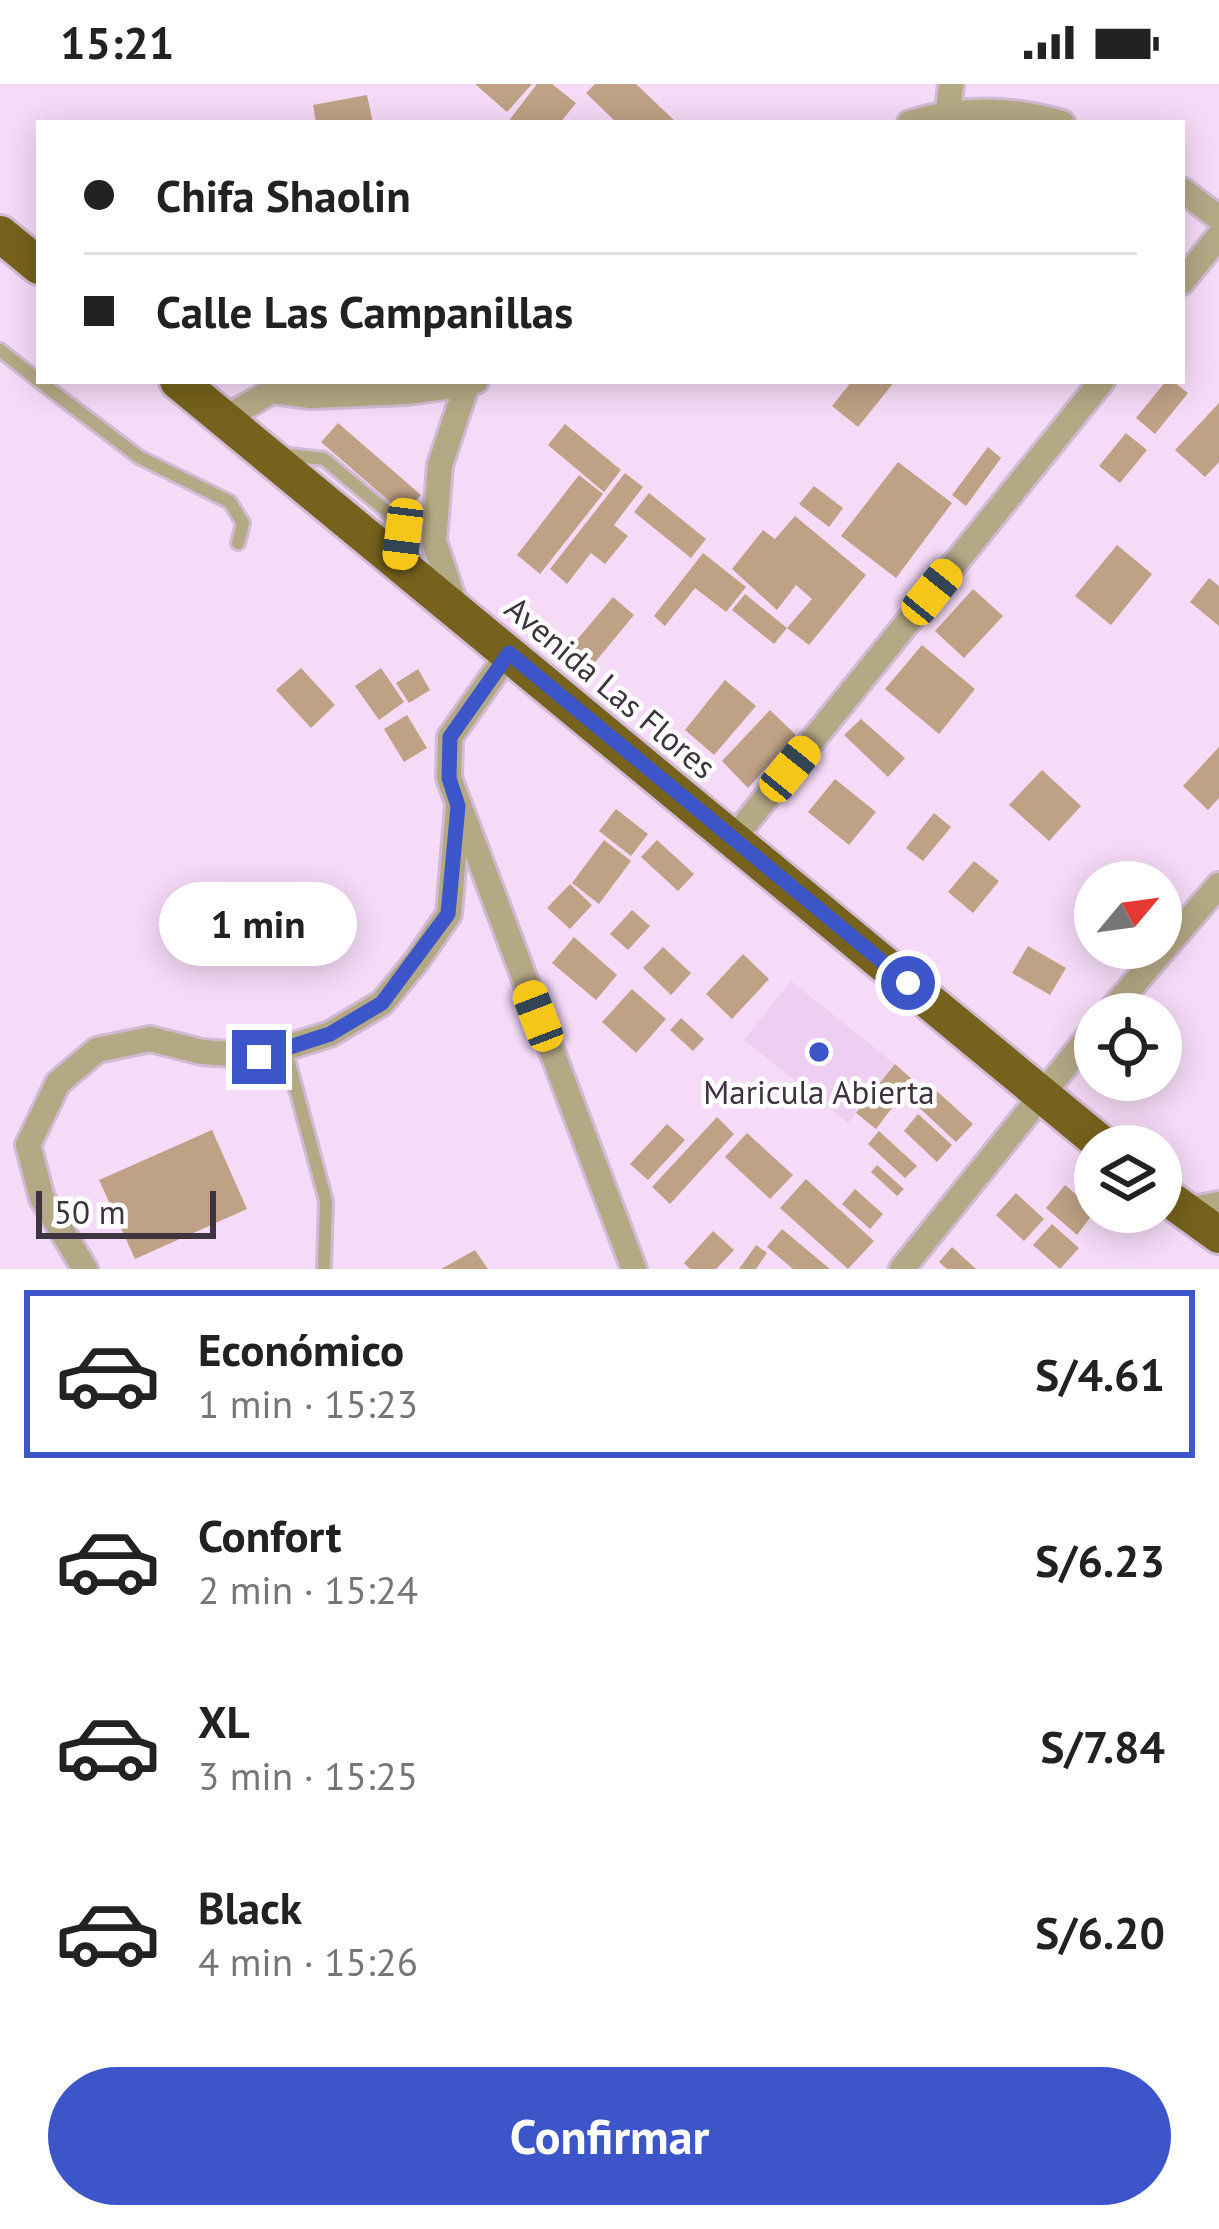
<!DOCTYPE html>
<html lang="es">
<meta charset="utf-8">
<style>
body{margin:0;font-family:"PT Sans",sans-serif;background:#f2f2f2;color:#222;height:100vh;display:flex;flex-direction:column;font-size:45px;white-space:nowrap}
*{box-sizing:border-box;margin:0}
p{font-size:39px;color:#767676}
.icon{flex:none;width:66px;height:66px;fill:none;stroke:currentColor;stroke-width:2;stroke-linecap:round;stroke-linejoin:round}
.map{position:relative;height:1185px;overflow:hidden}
.details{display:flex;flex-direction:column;background:#fff;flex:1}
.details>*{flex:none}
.banner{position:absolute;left:36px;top:36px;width:1149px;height:264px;border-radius:0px;box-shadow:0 6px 30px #0003;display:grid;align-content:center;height:264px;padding:0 48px;background:#fff}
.needle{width:78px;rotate:61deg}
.buttons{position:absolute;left:1074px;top:777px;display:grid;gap:24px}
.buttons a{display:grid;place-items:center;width:108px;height:108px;border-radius:50%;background:#fff;box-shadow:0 6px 30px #0003;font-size:60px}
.scale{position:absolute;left:36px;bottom:30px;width:180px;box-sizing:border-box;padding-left:12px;border:6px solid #3e343f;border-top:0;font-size:33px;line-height:42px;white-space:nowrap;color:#3e343f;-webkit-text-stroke:9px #fff;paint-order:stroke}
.end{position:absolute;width:54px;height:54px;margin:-27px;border:15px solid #3c56c9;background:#fff;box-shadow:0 0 0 6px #fff}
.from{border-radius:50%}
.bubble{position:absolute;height:84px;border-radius:42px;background:#fff;box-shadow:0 6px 30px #0003;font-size:39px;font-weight:800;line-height:84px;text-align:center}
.car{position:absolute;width:36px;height:72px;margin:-36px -18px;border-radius:15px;box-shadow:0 0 9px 3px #0007;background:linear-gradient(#f5c518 24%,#345 0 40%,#f5c518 0 76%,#345 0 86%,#f5c518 0)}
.banner b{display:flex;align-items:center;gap:42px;height:114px;font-size:45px}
.banner b+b{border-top:3px solid #e0e0e0}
.banner i{width:30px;height:30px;background:#222}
ul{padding:21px 0 0;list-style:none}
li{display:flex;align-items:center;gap:36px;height:168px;margin:0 24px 18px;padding:0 24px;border:6px solid transparent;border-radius:0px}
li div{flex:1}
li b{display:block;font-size:45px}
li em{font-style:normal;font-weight:800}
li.active{border-color:#3c56c9}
li>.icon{width:108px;height:108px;stroke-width:1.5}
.primary-button{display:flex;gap:24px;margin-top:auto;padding:24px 48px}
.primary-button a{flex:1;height:138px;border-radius:72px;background:#3c56c9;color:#fff;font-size:48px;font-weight:800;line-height:138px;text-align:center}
.status{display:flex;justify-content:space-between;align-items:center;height:84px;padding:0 60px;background:#fff;direction:ltr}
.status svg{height:33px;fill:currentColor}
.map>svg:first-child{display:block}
</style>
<div class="status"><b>15:21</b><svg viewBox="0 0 49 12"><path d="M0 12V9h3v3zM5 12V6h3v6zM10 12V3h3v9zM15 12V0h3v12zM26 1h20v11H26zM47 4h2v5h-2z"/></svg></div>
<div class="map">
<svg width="1219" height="1185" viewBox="0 0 1219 1185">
<rect width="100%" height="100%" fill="#f6dbf8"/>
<!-- built -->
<path fill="#eecef1" d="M791 897 895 980 848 1039 744 956Z"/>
<!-- building -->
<path fill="#bfa285" d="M475 0H532L507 28Z
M537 0H552L576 19 560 39H507Z
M595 0H636L677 39H617L586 9Z
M367 11 373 39H316L313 21Z
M852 297H895L858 343 832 322Z
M1166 297H1173L1188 309 1155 350 1136 334Z
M1219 319V378L1205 393 1175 366Z
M338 339 421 411 404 430 321 358Z
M565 340 621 386 604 408 548 361Z
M1126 349 1147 366 1120 399 1099 382Z
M988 363 1001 374 966 422 952 411Z
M898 378 952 419 896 494 841 452Z
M625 389 643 403 614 441 628 452 605 480 591 469 567 500 550 485Z
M579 391 603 410 540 490 517 471Z
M814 402 843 424 829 443 799 420Z
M649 409 706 455 691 474 634 428Z
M795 432 866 491 809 561 787 544 812 515 796 501 777 526 732 485 763 446 775 455Z
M1117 461 1152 490 1111 541 1075 512Z
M703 469 746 503 726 528 695 504 665 542 654 532Z
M1209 494 1219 502V542L1190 518Z
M973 505 1003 532 964 574 935 547Z
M745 510 787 544 774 560 732 526Z
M613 513 634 531 591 583 570 564Z
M922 561 975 605 939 650 885 605Z
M301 584 335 621 311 644 276 606Z
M381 584 404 618 379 636 355 602Z
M418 585 430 606 409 619 396 599Z
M725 596 756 622 714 671 685 646Z
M770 626 796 651 748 704 722 677Z
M407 631 427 664 404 678 384 645Z
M861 635 905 674 888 693 844 651Z
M1219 663V714L1208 726 1183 702Z
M1042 686 1081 722 1049 757 1009 721Z
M835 695 876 728 849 761 808 728Z
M616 725 648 750 631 772 599 747Z
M934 729 951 743 923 777 906 764Z
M604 756 631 777 599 820 572 799Z
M657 756 694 790 678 807 641 773Z
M974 777 999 797 973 829 948 808Z
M570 800 592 821 570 845 547 824Z
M632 826 650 842 628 866 610 850Z
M574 853 617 891 596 916 552 879Z
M1028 862 1066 884 1050 911 1012 889Z
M663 863 691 889 671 911 643 884Z
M743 870 769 895 732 935 706 910Z
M632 905 666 935 636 969 602 938Z
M681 934 704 955 693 967 670 946Z
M895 980 913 996 876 1045 856 1029Z
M927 998 973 1040 956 1058 911 1016Z
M918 1030 952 1061 937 1078 904 1047Z
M717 1033 734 1050 670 1120 652 1103Z
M667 1040 685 1056 648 1096 630 1080Z
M212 1046 247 1125 135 1175 99 1096Z
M879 1047 917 1082 905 1094 868 1060Z
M747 1049 793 1091 770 1115 725 1073Z
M877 1081 904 1105 897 1112 871 1088Z
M806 1095 874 1157 848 1185 780 1124Z
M1065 1101 1095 1127 1077 1151 1046 1124Z
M855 1105 883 1130 870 1145 842 1120Z
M1016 1109 1044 1135 1024 1157 996 1131Z
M1052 1140 1079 1164 1060 1185 1033 1161Z
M782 1145 830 1185H793L767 1163Z
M713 1147 734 1166 716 1185H690L684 1179Z
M756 1161 767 1169 756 1185H739Z
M952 1163 976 1185H947L939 1178Z
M475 1166 488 1185H441Z"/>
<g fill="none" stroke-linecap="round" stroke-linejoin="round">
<!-- lane casing -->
<g stroke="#d1bad3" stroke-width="18">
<path id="lane" d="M0 266 39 297
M39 297 139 373 230 418 243 439 238 459
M281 370 324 375 390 430 402 450 400 474
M285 964 326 1117 324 1185"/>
</g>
<!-- street casing -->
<g stroke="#d1bad3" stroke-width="30">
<path id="street" d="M948 27 951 0
M910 39C961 23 1011 24 1062 39
M1182 106 1219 134
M1182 198 1219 152
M224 335 272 307 311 312 407 308 467 300
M457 526 434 457 440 381 467 300 476 297
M509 569 450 653 449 694 634 1185
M733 755 1102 297
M1108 930 1219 801
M1182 1127 1219 1120
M85 1185 42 1114 28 1061 58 999 97 966 150 955 202 968 259 972 330 950 382 919 416 878 449 830 458 722
M902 1185 1095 945"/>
</g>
<!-- highway casing -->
<g stroke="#d1bad3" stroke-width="42">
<path id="highway" d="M0 150 39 182
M178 297 1104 1062
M1161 1109 1219 1151"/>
</g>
<!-- lane -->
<use href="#lane" stroke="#b4a985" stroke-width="12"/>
<!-- street -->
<use href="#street" stroke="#b4a985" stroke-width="24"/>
<!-- highway -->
<use href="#highway" stroke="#76621c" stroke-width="36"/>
</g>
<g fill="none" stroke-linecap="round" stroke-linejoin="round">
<!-- route -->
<path stroke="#3c56c9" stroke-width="15" d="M259 973 330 950 382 919 448 830 458 722 449 694 450 653 509 569 908 899"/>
</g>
<!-- markers -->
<circle fill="#3c56c9" stroke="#fff" stroke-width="4.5" cx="819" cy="968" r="12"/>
<g text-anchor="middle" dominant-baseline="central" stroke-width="9" stroke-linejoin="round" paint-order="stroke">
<!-- street labels -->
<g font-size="33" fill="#3e343f" stroke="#fff">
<text transform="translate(611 603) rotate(40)">Avenida Las Flores</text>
</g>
<!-- poi labels -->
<g font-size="33" fill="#3e343f" stroke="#fff">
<text x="819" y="1007">Maricula Abierta</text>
</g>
</g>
</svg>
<div class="buttons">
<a><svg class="needle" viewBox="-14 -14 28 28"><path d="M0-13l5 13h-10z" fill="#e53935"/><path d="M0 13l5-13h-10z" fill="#767676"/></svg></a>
<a><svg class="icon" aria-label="locate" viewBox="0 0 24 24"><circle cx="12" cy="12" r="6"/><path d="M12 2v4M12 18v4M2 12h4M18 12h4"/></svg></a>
<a><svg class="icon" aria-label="layers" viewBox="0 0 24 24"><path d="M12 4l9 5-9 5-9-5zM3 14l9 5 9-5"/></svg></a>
</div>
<div class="scale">50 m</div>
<i class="end from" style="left:908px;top:899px"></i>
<i class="end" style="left:259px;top:973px"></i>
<div class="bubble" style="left:159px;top:798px;width:198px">1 min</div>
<i class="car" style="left:403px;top:450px;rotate:187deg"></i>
<i class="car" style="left:932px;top:508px;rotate:39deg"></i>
<i class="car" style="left:790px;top:685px;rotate:39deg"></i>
<i class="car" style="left:538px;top:932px;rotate:339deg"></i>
<div class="banner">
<b><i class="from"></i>Chifa Shaolin</b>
<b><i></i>Calle Las Campanillas</b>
</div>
</div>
<section class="details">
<ul>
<li class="active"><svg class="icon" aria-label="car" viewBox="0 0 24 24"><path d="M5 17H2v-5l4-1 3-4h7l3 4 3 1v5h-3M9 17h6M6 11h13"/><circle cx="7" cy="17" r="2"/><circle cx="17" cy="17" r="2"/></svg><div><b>Económico</b><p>1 min · 15:23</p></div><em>S/4.61</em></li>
<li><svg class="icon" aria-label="car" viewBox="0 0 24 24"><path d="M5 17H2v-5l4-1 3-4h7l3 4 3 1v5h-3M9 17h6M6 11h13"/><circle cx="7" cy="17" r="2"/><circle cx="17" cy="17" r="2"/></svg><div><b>Confort</b><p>2 min · 15:24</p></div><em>S/6.23</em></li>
<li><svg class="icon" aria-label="car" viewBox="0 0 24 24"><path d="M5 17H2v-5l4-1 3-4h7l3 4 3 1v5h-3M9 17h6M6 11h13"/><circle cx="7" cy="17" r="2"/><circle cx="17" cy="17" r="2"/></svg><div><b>XL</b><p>3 min · 15:25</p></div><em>S/7.84</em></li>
<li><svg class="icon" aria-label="car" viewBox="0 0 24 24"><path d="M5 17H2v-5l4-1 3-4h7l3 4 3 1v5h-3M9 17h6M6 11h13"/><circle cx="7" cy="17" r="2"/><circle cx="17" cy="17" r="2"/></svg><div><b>Black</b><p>4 min · 15:26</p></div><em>S/6.20</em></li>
</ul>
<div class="primary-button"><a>Confirmar</a></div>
</section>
